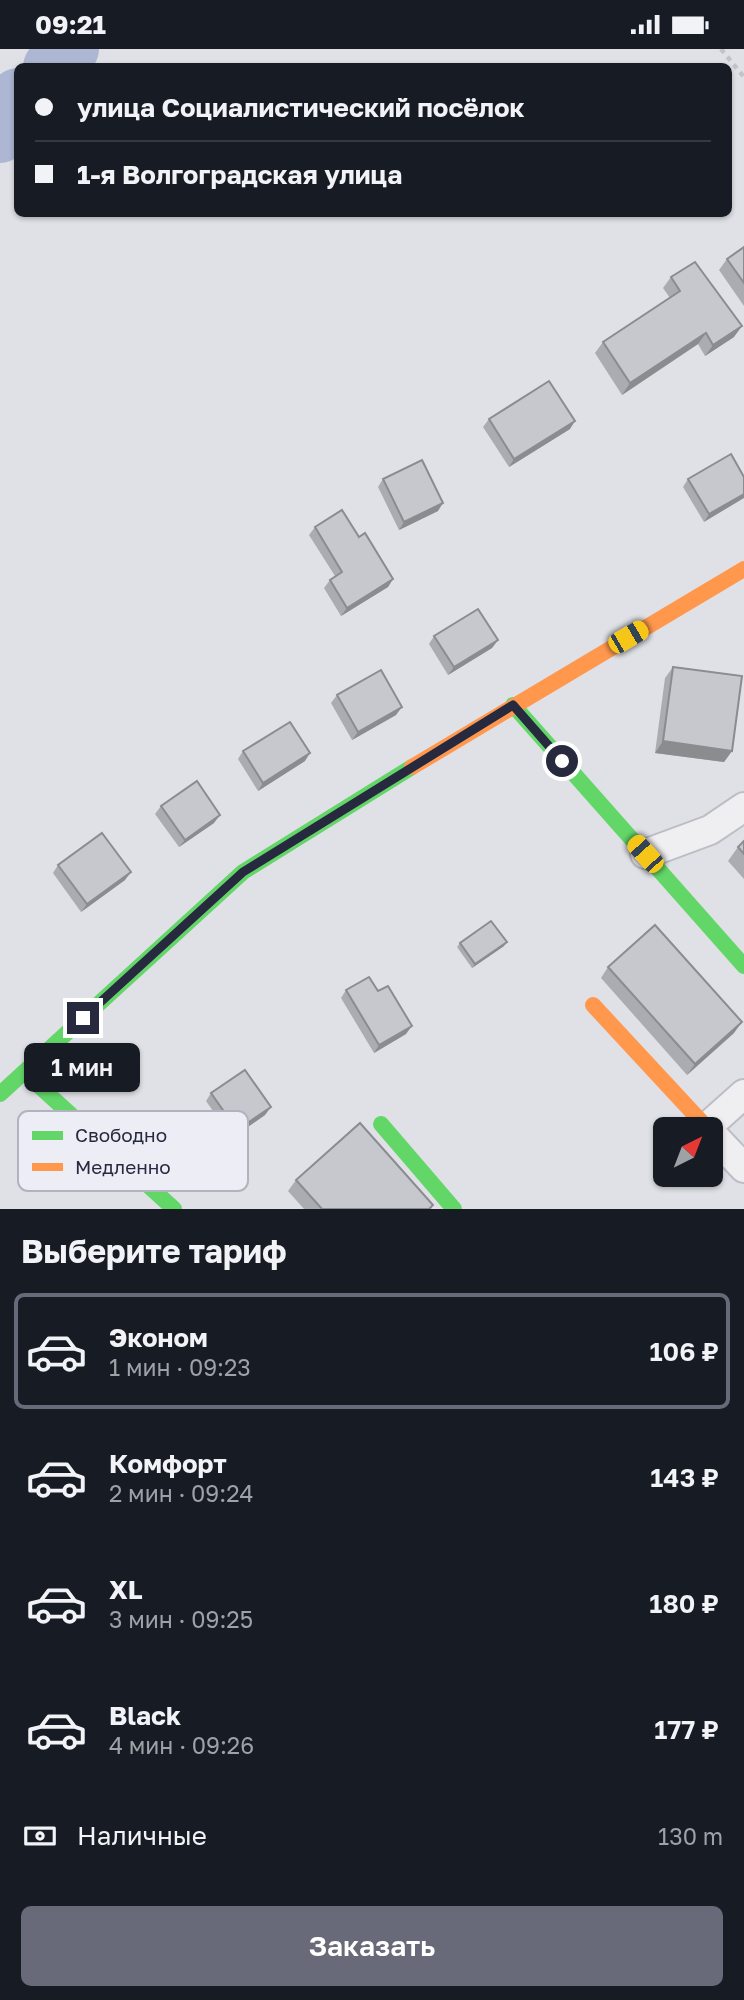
<!DOCTYPE html>
<html lang="ru">
<meta charset="utf-8">
<style>
body{margin:0;font-family:"Golos Text",sans-serif;background:#20242c;color:#f1f3f6;height:100vh;display:flex;flex-direction:column;font-size:26px;white-space:nowrap}
*{box-sizing:border-box;margin:0}
p{font-size:23px;color:#9ea1a6}
.icon{flex:none;width:38px;height:38px;fill:none;stroke:currentColor;stroke-width:2;stroke-linecap:round;stroke-linejoin:round}
.map{position:relative;height:1160px;overflow:hidden}
.sheet{display:flex;flex-direction:column;background:#171b24;flex:1}
.sheet>*{flex:none}
.top-card{position:absolute;left:14px;top:14px;width:718px;height:154px;border-radius:10px;box-shadow:0 2px 5px #0004;display:grid;align-content:center;height:154px;padding:0 21px;background:#171b24}
.needle{width:46px;rotate:42deg}
.controls{position:absolute;left:653px;top:1068px;display:grid;gap:14px}
.controls a{display:grid;place-items:center;width:70px;height:70px;border-radius:10px;background:#171b24;box-shadow:0 2px 5px #0004;font-size:35px}
.end{position:absolute;width:32px;height:32px;margin:-16px;border:9px solid #27293f;background:#fff;box-shadow:0 0 0 4px #fff}
.from{border-radius:50%}
.bubble{position:absolute;height:49px;border-radius:10px;background:#171b24;box-shadow:0 2px 5px #0004;font-size:23px;font-weight:600;line-height:49px;text-align:center}
.car{position:absolute;width:21px;height:42px;margin:-21px -10px;border-radius:9px;box-shadow:0 0 5px 2px #0007;background:linear-gradient(#f5c518 24%,#345 0 40%,#f5c518 0 76%,#345 0 86%,#f5c518 0)}
.top-card b{display:flex;align-items:center;gap:24px;height:66px;font-size:26px}
.top-card b+b{border-top:2px solid #363941}
.top-card i{width:18px;height:18px;background:#f1f3f6}
ul{padding:0;list-style:none}
li{display:flex;align-items:center;gap:21px;height:116px;margin:0 14px 10px;padding:0 7px;border:4px solid transparent;border-radius:10px}
li div{flex:1}
li b{display:block;font-size:26px}
li em{font-style:normal;font-weight:600}
li.on{border-color:#686979}
li>.icon{width:63px;height:63px;stroke-width:1.5}
h2{padding:0 21px;font-size:32px;line-height:84px}
.pay{display:flex;align-items:center;gap:18px;height:77px;padding:0 21px;font-size:26px}
.pay p{margin-inline-start:auto}
.action{display:flex;gap:14px;margin-top:auto;padding:14px 21px}
.action a{flex:1;height:80px;border-radius:10px;background:#686979;color:#fff;font-size:28px;font-weight:600;line-height:80px;text-align:center}
.status{display:flex;justify-content:space-between;align-items:center;height:49px;padding:0 35px;background:#171b24;direction:ltr}
.status svg{height:19px;fill:currentColor}
.map>svg:first-child{display:block}
</style>
<div class="status"><b>09:21</b><svg viewBox="0 0 49 12"><path d="M0 12V9h3v3zM5 12V6h3v6zM10 12V3h3v9zM15 12V0h3v12zM26 1h20v11H26zM47 4h2v5h-2z"/></svg></div>
<div class="map">
<svg width="744" height="1160" viewBox="0 0 744 1160">
<rect width="100%" height="100%" fill="#e0e1e6"/>
<g fill="none" stroke-linecap="round" stroke-linejoin="round">
<!-- river -->
<path stroke="#adb6d2" stroke-width="56" d="M51 18 71 0
M0 86 18 47"/>
<!-- street casing -->
<g stroke="#bdbec3" stroke-width="32">
<path id="street" d="M645 805 710 781 744 758
M707 1078 744 1045
M710 1083 744 1119"/>
</g>
<!-- path -->
<path stroke="#c2c2c8" stroke-width="4.5" stroke-dasharray="5 5" stroke-linecap="butt" d="M721 0 744 28"/>
<!-- street -->
<use href="#street" stroke="#efeff2" stroke-width="28"/>
<!-- fast -->
<path stroke="#63d668" stroke-width="16" d="M513 656 744 917
M24 1023 174 1160
M0 1045 243 823 412 718
M381 1075 454 1160"/>
<!-- slow -->
<path stroke="#ff974d" stroke-width="16" d="M412 718 744 520
M593 956 708 1080"/>
</g>
<!-- wall -->
<path fill="#abacb1" d="M744 198V257L719 221 727 210Z
M671 228 734 288 705 307 698 295 622 346 595 304 603 293 670 249 663 239Z
M489 370 570 380 509 418 483 378Z
M744 428 704 473 683 438 688 430Z
M383 430 438 462 399 481 378 438Z
M315 478 359 488 393 530 388 538 341 567 324 539 330 531 335 527 309 486Z
M434 587 498 591 492 599 448 626 429 595Z
M673 618 732 702 724 713 655 704 665 629Z
M337 646 396 666 352 691 331 654Z
M243 702 305 712 258 742 238 710Z
M161 757 214 774 179 798 155 765Z
M744 792V830L728 812 738 798Z
M58 816 125 831 81 863 53 824Z
M460 894 504 897 472 919 457 898Z
M608 918 734 984 687 1026 601 929Z
M346 941 406 985 374 1004 341 949Z
M211 1044 265 1066 232 1089 206 1052Z
M296 1131 433 1156 431 1160H304L288 1142Z"/>
<!-- shaded-wall -->
<path fill="#8b8c90" d="M742 277 734 288 705 307 713 296Z
M706 284 698 295 622 346 630 334Z
M575 372 570 380 509 418 514 410Z
M744 445V449L704 473 709 465Z
M443 454 438 462 399 481 404 473Z
M393 530 388 538 341 567 347 559Z
M498 591 492 599 448 626 454 618Z
M402 658 396 666 352 691 358 683Z
M663 692 732 702 724 713 655 704Z
M310 704 305 712 258 742 263 734Z
M220 766 214 774 179 798 185 791Z
M131 823 125 831 81 863 87 855Z
M507 893 504 897 472 919 475 915Z
M742 973 734 984 687 1026 695 1015Z
M412 977 406 985 374 1004 379 996Z
M271 1058 265 1066 232 1089 237 1081Z"/>
<!-- building -->
<path fill="#c7c8ce" stroke="#8b8c90" stroke-width="2" d="M744 198V234L727 210Z
M695 213 742 277 713 296 706 284 630 334 603 293 680 242 671 228Z
M549 332 575 372 514 410 489 370Z
M731 405 744 428V445L709 465 688 430Z
M422 411 443 454 404 473 383 430Z
M342 461 359 488 365 484 393 530 347 559 330 531 342 523 315 478Z
M478 560 498 591 454 618 434 587Z
M673 618 742 627 732 702 663 692Z
M381 621 402 658 358 683 337 646Z
M290 673 310 704 263 734 243 702Z
M197 732 220 766 185 791 161 757Z
M102 784 131 823 87 855 58 816Z
M744 792V805L738 798Z
M491 872 507 893 475 915 460 894Z
M655 876 742 973 695 1015 608 918Z
M369 928 378 942 388 937 412 977 379 996 346 941Z
M245 1021 271 1058 237 1081 211 1044Z
M360 1074 433 1156 429 1160H322L296 1131Z"/>
<g fill="none" stroke-linecap="round" stroke-linejoin="round">
<!-- route -->
<path stroke="#27293f" stroke-width="9" d="M83 969 243 823 513 656 562 712"/>
</g>
<!-- legend -->
<rect x="18" y="1062" width="230" height="80" rx="10" fill="#edeef5" stroke="#b2b3be" stroke-width="2"/>
<rect x="32" y="1082" width="31" height="9" fill="#63d668"/>
<rect x="32" y="1114" width="31" height="8" fill="#ff974d"/>
<g font-size="19" fill="#27293f">
<text x="75" y="1093">Свободно</text>
<text x="75" y="1125">Медленно</text>
</g>
</svg>
<div class="controls">
<a><svg class="needle" viewBox="-14 -14 28 28"><path d="M0-13l5 13h-10z" fill="#e53935"/><path d="M0 13l5-13h-10z" fill="#9ea1a6"/></svg></a>
</div>
<i class="end from" style="left:562px;top:712px"></i>
<i class="end" style="left:83px;top:969px"></i>
<div class="bubble" style="left:24px;top:994px;width:116px">1 мин</div>
<i class="car" style="left:628px;top:588px;rotate:60deg"></i>
<i class="car" style="left:645px;top:805px;rotate:318deg"></i>
<div class="top-card">
<b><i class="from"></i>улица Социалистический посёлок</b>
<b><i></i>1-я Волгоградская улица</b>
</div>
</div>
<section class="sheet">
<h2>Выберите тариф</h2>
<ul>
<li class="on"><svg class="icon" aria-label="car" viewBox="0 0 24 24"><path d="M5 17H2v-5l4-1 3-4h7l3 4 3 1v5h-3M9 17h6M6 11h13"/><circle cx="7" cy="17" r="2"/><circle cx="17" cy="17" r="2"/></svg><div><b>Эконом</b><p>1 мин · 09:23</p></div><em>106 ₽</em></li>
<li><svg class="icon" aria-label="car" viewBox="0 0 24 24"><path d="M5 17H2v-5l4-1 3-4h7l3 4 3 1v5h-3M9 17h6M6 11h13"/><circle cx="7" cy="17" r="2"/><circle cx="17" cy="17" r="2"/></svg><div><b>Комфорт</b><p>2 мин · 09:24</p></div><em>143 ₽</em></li>
<li><svg class="icon" aria-label="car" viewBox="0 0 24 24"><path d="M5 17H2v-5l4-1 3-4h7l3 4 3 1v5h-3M9 17h6M6 11h13"/><circle cx="7" cy="17" r="2"/><circle cx="17" cy="17" r="2"/></svg><div><b>XL</b><p>3 мин · 09:25</p></div><em>180 ₽</em></li>
<li><svg class="icon" aria-label="car" viewBox="0 0 24 24"><path d="M5 17H2v-5l4-1 3-4h7l3 4 3 1v5h-3M9 17h6M6 11h13"/><circle cx="7" cy="17" r="2"/><circle cx="17" cy="17" r="2"/></svg><div><b>Black</b><p>4 мин · 09:26</p></div><em>177 ₽</em></li>
</ul>
<div class="pay"><svg class="icon" aria-label="cash" viewBox="0 0 24 24"><path d="M3 7h18v10H3z"/><circle cx="12" cy="12" r="2"/></svg>Наличные<p>130 m</p></div>
<div class="action"><a>Заказать</a></div>
</section>
